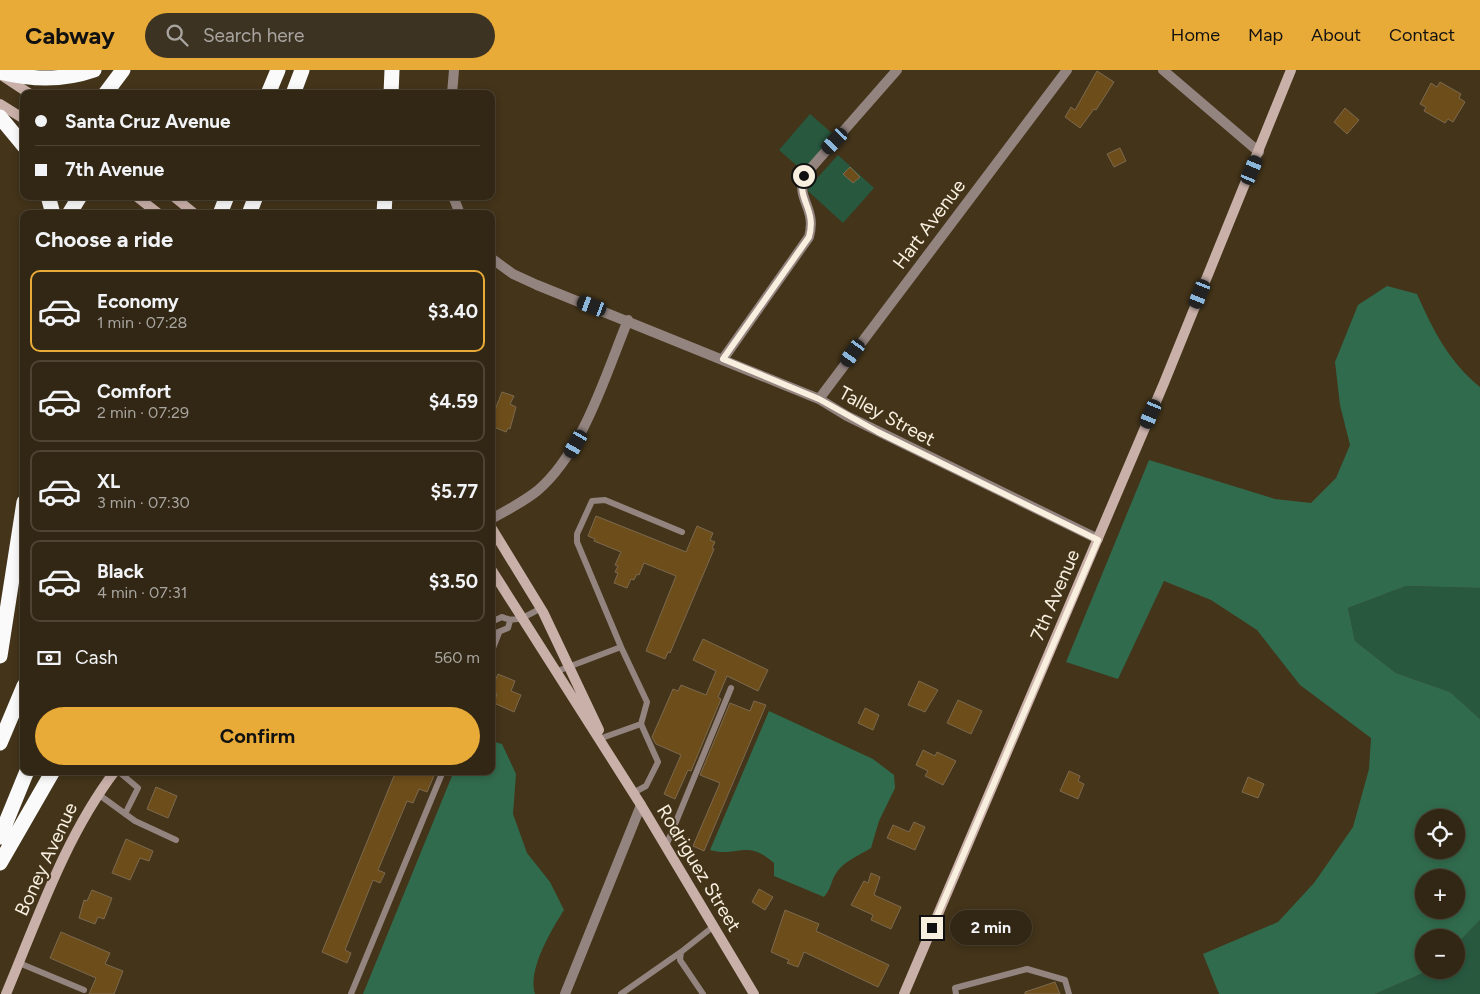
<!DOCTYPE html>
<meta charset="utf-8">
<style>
body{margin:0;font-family:Figtree,sans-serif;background:#3d3322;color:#f1f3f6;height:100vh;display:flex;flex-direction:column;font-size:19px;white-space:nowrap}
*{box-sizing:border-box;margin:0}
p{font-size:16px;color:#a8a5a0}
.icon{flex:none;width:28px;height:28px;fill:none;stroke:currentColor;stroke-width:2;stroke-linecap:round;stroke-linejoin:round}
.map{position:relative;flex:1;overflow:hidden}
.details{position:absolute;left:20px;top:140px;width:475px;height:565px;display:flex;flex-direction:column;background:#322714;border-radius:10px;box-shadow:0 2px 8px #0003,0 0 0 1px #4d4434}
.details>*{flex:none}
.banner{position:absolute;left:20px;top:20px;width:475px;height:110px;border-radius:10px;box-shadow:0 2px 8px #0003,0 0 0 1px #4d4434;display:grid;align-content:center;height:110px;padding:0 15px;background:#322714}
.buttons{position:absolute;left:1415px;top:739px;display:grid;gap:10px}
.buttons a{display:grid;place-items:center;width:50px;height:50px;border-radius:50%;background:#322714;box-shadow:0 2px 8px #0003,0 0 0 1px #4d4434;font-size:25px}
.end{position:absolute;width:22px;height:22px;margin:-11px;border:6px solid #f8efdf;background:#111;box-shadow:0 0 0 2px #111}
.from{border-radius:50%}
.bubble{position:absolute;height:35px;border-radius:18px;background:#322714;box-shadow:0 2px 8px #0003,0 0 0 1px #4d4434;font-size:16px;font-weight:700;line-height:35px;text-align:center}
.car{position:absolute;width:15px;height:30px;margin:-15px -8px;border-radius:6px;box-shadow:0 0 4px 1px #0007;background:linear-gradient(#222 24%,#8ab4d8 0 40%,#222 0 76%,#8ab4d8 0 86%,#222 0)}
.banner b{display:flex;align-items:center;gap:18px;height:48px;font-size:19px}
.banner b+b{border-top:1px solid #4d4434}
.banner i{width:12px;height:12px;background:#f1f3f6}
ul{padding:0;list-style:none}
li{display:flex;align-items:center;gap:15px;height:82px;margin:0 10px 8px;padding:0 5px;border:2px solid #4d4434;border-radius:10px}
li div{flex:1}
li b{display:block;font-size:19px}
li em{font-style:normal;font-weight:700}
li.current{border-color:#e9ab38}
li>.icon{width:45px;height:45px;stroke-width:1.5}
h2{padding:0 15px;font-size:22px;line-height:60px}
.pay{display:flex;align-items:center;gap:12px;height:55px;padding:0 15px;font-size:19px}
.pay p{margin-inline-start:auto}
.button{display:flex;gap:10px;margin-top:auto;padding:10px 15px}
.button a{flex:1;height:58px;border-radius:30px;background:#e9ab38;color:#111;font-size:20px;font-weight:700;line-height:58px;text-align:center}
header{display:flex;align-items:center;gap:30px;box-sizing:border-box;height:70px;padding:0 25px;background:#e9ab38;color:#111}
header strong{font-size:24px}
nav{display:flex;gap:28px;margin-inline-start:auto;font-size:18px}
.search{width:350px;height:45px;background:#3d3322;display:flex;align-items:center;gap:12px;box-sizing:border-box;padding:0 18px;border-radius:28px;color:#a8a5a0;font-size:19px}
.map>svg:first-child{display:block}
</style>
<header>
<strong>Cabway</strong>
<div class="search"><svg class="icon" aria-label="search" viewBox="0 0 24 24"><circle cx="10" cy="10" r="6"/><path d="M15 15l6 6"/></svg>Search here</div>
<nav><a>Home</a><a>Map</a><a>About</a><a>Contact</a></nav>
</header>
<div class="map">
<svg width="1480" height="924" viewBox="0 0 1480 924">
<rect width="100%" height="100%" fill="#43341a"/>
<!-- green -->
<path fill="#28593f" d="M810 44 834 65 803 101 779 80Z
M838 85 874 118 843 153 808 121 809 117Z
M1406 516 1480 518V649L1450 622 1396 603 1355 571 1348 538Z
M1480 850V924H1375L1430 900H1456V875Z"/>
<!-- forest -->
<path fill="#316b4d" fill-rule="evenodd" d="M1387 216 1417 224C1433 260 1449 292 1480 317V518L1406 516 1348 538 1355 571 1396 603 1450 622 1480 649V850L1456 875V868H1424V900H1430L1375 924H1219L1203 884 1278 852 1314 813 1353 757 1369 699 1371 668 1300 615 1257 560 1211 530 1164 511 1118 609 1066 592 1149 390 1275 429 1311 433 1336 408 1350 375 1340 335 1335 292 1358 235ZM1424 748H1456V780H1424ZM1424 808H1456V840H1424Z
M769 641 873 689 894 705 895 718 879 751 871 778C858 786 842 792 835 805 830 814 832 817 824 827L774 806V793C746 768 738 788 710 780Z
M491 671 502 674 516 704 513 744 527 783 550 812 564 840C552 859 527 900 535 924H363L454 701H491Z"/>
<!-- building -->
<path fill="#6d4e1b" stroke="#7c694f" d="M1097 1 1114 12 1096 40 1094 39 1080 58 1065 47 1071 37 1075 40Z
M1440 12 1461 24 1459 28 1465 32 1453 52 1448 49 1445 53 1424 41 1426 37 1420 34 1431 13 1437 17Z
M1345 38 1359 50 1347 64 1334 52Z
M1120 78 1126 91 1114 97 1107 84Z
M850 97 860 107 853 113 843 104Z
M502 322 514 326 510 334 516 337 510 359 508 358 506 362 491 356V350Z
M596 446 686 482 697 456 713 463 710 470 715 472 712 478 714 479 670 583 668 582 665 589 646 581 676 506 644 493 639 505 637 504 634 510 631 509 627 518 614 513 618 503 615 502 618 496 615 495 621 482 594 471 595 469 588 466Z
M703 569 768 600 758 621 727 606 718 627 721 629 691 701 688 700 675 729 664 724 681 685 656 674 652 667 673 619 678 621 681 615 706 625 716 601 693 590Z
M498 604 515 611 511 621 521 625 514 642 494 633 497 624 491 621Z
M919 611 938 620 925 642 908 635Z
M958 630 982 641 971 664 947 653Z
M754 631 766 635 704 781 693 776 720 713 700 705 730 633 750 641Z
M865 638 879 645 873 660 858 653Z
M923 680 935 686 937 682 956 691 943 715 925 706 928 701 916 695Z
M396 701H436L427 722 419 719 413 733 407 731 378 800 385 803 380 813 373 810 345 880 351 883 347 893 322 882Z
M1069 701 1080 706 1078 711 1084 714 1078 729 1060 721Z
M1248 707 1264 714 1258 728 1242 722Z
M156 717 177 726 168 748 147 739Z
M914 752 925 757 915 780 887 768 893 755 909 762Z
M126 769 153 781 149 791 140 788 130 810 112 803Z
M871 803 880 807 874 825 901 837 891 859 871 850 873 845 851 835 864 811 868 813Z
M759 819 773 827 765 840 752 832Z
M92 820 112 828 104 849 98 847 95 854 79 848 84 830 87 831Z
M785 840 819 854 816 861 889 895 878 917 804 882 798 897 787 893 789 890 771 882Z
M61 862 110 883 105 894 123 901 114 924H89L96 908 50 888Z
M1055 912 1060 924H1025V922Z"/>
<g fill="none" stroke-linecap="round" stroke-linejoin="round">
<!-- lane -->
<path stroke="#948480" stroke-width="6" d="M491 552 502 547C516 554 528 545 541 538
M491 565 508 558 510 551
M491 583 499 563
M555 602 621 577 577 472V464L592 431 605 430 682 462
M599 669 641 654 647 632 621 577
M118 701 138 718 125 744
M633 723 646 716 658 692 641 654
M98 724 135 751 176 770
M666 776 731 618
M19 893 84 920
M351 924 443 701
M621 924 681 882
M703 924 680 890 681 882 714 856
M956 924 955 918 1027 899 1065 910 1069 924"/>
<!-- street -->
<path stroke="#948480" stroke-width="10" d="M1163 0 1259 82
M452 24 454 0
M453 126 460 144
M491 188 513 204 537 215 819 329 847 346 1098 469
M723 289 809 167C817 138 796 130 804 106L897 0
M819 329 1067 0
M491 449C506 441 523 432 537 421 583 382 605 306 628 250
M565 924 641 735"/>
<!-- secondary -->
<path stroke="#c9b0a9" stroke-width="10" d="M1 5 30 24
M0 34 24 49
M136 126 159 144
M173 126 195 144
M491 457 543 542 599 660
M491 499 641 735 754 924
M6 924C38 848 65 767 115 701
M904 924 1164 313 1291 0"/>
<!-- highway -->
<path stroke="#fafafa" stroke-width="15" d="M0 2C32 10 63 11 94 0
M105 24 123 0
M268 24 278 0
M293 24 302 0
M391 24 392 0
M0 47 24 76
M48 126 53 144
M69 144 80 126
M220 144 227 126
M249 144 256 126
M384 144 385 126
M0 586 24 432
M0 673 24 616
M0 767 27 701
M0 793 53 701"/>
</g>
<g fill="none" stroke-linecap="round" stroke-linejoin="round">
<!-- route -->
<path stroke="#f8efdf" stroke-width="6" d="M804 106C796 130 817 138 809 167L723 289 819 329 878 362 1098 470 932 858"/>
</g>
<g text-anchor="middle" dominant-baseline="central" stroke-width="4" stroke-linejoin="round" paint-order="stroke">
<!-- street labels -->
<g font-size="19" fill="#f8efdf" stroke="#43341a">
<text transform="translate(929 154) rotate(-53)">Hart Avenue</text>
<text transform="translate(887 346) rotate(28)">Talley Street</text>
<text transform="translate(1055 525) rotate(-67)">7th Avenue</text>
<text transform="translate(46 789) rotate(-65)">Boney Avenue</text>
<text transform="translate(699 798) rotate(59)">Rodriguez Street</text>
</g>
</g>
</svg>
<div class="buttons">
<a><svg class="icon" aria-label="locate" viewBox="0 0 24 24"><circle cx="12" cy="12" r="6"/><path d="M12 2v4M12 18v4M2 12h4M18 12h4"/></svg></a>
<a>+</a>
<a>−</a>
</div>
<i class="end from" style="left:804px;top:106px"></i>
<i class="end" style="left:932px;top:858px"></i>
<div class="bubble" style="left:950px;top:840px;width:82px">2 min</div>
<i class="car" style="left:835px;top:71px;rotate:223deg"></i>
<i class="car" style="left:1252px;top:100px;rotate:23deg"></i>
<i class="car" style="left:1200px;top:224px;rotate:202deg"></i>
<i class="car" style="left:592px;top:236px;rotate:291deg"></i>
<i class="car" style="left:853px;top:283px;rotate:216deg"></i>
<i class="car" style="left:1151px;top:344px;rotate:203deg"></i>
<i class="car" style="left:576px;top:374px;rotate:210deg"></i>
<div class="banner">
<b><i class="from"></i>Santa Cruz Avenue</b>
<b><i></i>7th Avenue</b>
</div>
<section class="details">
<h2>Choose a ride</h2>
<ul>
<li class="current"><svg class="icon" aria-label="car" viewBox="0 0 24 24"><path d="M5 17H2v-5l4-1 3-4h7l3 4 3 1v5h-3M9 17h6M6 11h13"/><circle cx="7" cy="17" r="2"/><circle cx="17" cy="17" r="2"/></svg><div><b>Economy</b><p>1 min · 07:28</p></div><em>$3.40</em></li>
<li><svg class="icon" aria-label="car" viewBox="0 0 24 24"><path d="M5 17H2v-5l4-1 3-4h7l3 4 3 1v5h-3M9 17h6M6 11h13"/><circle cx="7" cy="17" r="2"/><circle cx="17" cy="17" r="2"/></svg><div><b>Comfort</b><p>2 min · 07:29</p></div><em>$4.59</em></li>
<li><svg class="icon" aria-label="car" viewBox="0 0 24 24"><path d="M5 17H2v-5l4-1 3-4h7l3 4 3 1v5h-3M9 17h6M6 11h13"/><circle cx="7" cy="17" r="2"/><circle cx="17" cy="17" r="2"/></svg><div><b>XL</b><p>3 min · 07:30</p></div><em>$5.77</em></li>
<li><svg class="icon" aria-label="car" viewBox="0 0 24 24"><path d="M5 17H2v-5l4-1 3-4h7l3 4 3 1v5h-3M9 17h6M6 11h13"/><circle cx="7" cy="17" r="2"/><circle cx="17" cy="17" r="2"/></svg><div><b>Black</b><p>4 min · 07:31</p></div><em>$3.50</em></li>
</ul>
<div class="pay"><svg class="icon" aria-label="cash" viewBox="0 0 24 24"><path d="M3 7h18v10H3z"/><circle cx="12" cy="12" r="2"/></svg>Cash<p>560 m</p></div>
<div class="button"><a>Confirm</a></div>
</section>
</div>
